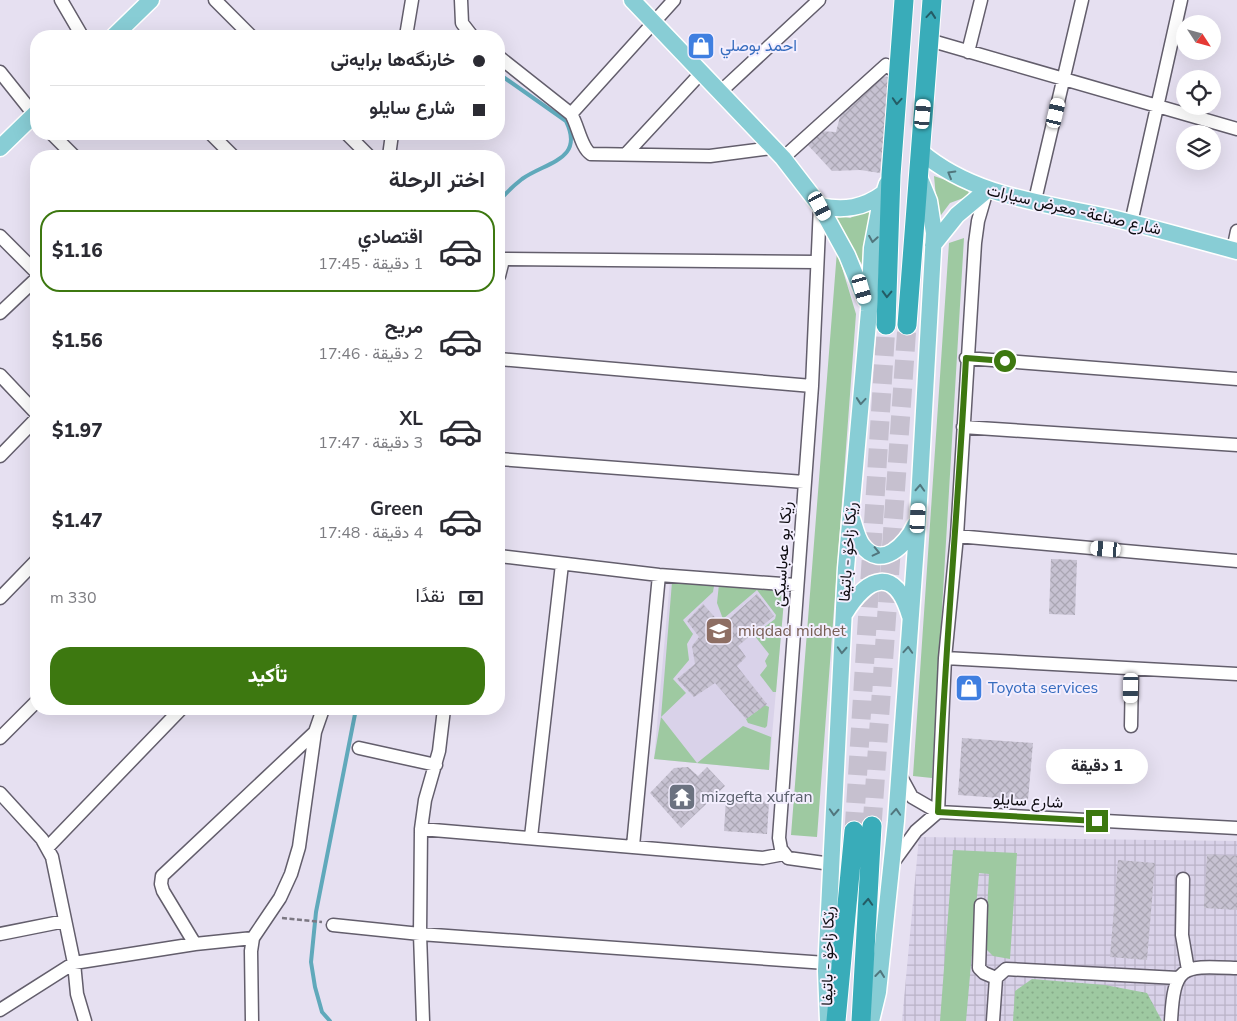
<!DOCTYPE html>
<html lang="ar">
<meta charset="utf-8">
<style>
body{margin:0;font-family:"Nunito Sans",Vazirmatn,sans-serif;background:#f7f7f7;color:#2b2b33;direction:rtl;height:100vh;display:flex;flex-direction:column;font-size:19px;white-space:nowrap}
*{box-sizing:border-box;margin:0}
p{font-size:16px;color:#7c7c81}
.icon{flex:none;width:28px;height:28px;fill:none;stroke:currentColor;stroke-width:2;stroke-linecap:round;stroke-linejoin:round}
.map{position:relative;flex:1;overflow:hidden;direction:ltr}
.drawer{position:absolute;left:30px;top:150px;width:475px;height:565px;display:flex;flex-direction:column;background:#fff;border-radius:20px;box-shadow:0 5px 20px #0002;direction:rtl}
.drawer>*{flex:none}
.top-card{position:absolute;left:30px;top:30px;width:475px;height:110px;border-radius:20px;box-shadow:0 5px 20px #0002;direction:rtl;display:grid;align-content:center;height:110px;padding:0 20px;background:#fff}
.needle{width:32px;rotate:126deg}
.controls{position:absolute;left:1176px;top:15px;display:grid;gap:10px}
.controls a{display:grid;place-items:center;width:45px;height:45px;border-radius:50%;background:#fff;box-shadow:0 5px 20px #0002;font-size:25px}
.end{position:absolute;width:22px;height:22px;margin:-11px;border:6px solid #3d7810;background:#fff;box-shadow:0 0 0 2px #fff}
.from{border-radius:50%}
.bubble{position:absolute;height:35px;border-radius:18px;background:#fff;box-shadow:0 5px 20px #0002;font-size:16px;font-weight:800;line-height:35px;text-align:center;direction:rtl}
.car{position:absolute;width:15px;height:30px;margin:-15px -8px;border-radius:6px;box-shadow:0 0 4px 1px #0007;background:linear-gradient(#fff 24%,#345 0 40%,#fff 0 76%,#345 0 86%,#fff 0)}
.top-card b{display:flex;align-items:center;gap:18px;height:48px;font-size:19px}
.top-card b+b{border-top:1px solid #e1e1e2}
.top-card i{width:12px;height:12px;background:#2b2b33}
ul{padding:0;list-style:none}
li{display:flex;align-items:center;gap:15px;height:82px;margin:0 10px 8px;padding:0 10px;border:2px solid transparent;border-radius:20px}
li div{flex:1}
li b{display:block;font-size:19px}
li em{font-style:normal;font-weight:800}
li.active{border-color:#3d7810}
li>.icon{width:45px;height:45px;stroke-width:1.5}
h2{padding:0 20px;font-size:22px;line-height:60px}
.pay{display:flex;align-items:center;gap:12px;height:55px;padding:0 20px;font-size:19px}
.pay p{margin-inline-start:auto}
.primary-button{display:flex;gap:10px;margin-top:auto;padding:10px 20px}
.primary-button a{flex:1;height:58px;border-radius:20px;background:#3d7810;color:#fff;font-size:20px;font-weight:800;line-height:58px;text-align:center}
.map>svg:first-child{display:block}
</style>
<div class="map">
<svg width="1237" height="1021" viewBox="0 0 1237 1021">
<defs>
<pattern id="industrial-grid" width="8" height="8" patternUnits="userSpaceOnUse" patternTransform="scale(1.25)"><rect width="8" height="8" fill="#d9d2e9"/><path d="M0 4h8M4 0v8" fill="none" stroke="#b9b3c7"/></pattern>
<pattern id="park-dots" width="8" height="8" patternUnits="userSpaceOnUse" patternTransform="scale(1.25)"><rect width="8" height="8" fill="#9ec9a1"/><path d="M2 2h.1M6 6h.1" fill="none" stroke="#87ab8a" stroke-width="1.8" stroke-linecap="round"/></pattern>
<pattern id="building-cross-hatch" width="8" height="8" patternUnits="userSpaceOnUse" patternTransform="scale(1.25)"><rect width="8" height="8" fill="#c7c2d2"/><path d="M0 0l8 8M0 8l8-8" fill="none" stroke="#aaa6b3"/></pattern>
</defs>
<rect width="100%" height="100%" fill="#e6e0f1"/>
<!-- built -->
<path fill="#d9d2e9" d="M670 580 785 589 769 770 654 759Z"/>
<!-- industrial -->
<path fill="url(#industrial-grid)" d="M919 837 1237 841V1021H902Z"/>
<!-- park -->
<path fill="url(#park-dots)" d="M1032 979 1105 985 1147 993 1162 1021H1013L1015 991Z"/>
<!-- garden -->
<path fill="#9ec9a1" d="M934 176 968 188 969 196 950 203 938 219Z
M874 207 864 268 833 214 850 218Z
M964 238 932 778 913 776 949 243Z
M837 251 856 314 817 837 791 835Z
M672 582 714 586 713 592 683 620 693 634 687 644 689 660 673 679 686 693 661 717 697 763 743 726 771 737 769 770 654 759 661 717Z
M719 584 785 589 776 692H773L760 675 767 666 765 661 769 654 754 635 775 619 776 615 757 590 723 619 717 603Z
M765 705 769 707 767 726 765 728 748 723 746 719Z
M953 850 1017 853 1010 959 993 956 985 948 989 874 979 873 966 1021H940Z"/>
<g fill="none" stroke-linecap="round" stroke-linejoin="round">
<!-- stream -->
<path stroke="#60a9bb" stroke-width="4" d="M499 74 566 121C585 160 546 162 522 179 513 186 506 193 499 201
M330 1021 322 1012 315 987 311 962 316 912 356 709"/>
</g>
<!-- building -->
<path fill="url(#building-cross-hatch)" d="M880 76 889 77 880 173 860 170 832 171 806 143 819 131 836 132 841 113Z
M1051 559 1077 560 1075 615 1049 614Z
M757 594 774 616 738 646 746 657 737 666 767 704 746 719 715 683 694 697 677 679 695 664 692 646 699 637 687 621 703 604 722 625Z
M962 738 1033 743 1028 800 958 795Z
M688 767 698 776 707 767 725 786 681 828 650 793 674 768Z
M726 798 769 802 767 834 724 831Z
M1207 854 1237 856V910L1204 908Z
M1118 860 1155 863 1147 960 1110 957Z"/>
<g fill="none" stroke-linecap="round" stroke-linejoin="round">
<!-- highway-tunnel -->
<path stroke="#c6c0cf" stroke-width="19" stroke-dasharray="19 9" stroke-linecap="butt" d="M872 826 907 325
M854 831 886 325"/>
<!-- minor casing -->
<g stroke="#635e6c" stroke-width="15">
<path id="minor" d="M61 0 82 36
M215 0 251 36
M461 0 462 23 472 36
M406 36 412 0
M929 40 1237 129
M968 52 981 0
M499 57 571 114C578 125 581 148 591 154L710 156 772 148
M0 72 36 117
M719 93 819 0
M571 114 674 0
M52 134 74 156
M211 134 233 156
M347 134 369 156
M626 154 701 73
M389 156 392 134
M783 158 886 65 899 74
M1035 200 1082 0
M820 206 812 386 779 838 781 849 788 858 831 864
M1131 223 1181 0
M0 236 36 272
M1233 250 1237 231
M499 259 816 262
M499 276 503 260
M0 313 36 279
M966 358 1237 379
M499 359 812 386
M0 375 36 413
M963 427 1237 445
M0 456 36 419
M499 459 804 482
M957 536 1237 561
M499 556 659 575 796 585
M0 598 36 561
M945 658 1237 674
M1131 726 1132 670
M0 738 36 702
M359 748 436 765
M900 775 912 797 938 812 1237 828
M0 793 42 839 52 857 74 963 77 994 85 1021
M938 812 945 658 957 536 975 243 978 221 987 190
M421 829 763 858 784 854
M531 837 562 564
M633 846 659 575
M48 847 181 709
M892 864 916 831 938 812
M1183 879 1182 935 1188 970
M981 905 979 968 984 973 996 978
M333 925 420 934 826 963
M0 934 65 921
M195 944 163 891 161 884 162 876 315 732 323 709
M0 1010 74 963 195 944 253 938
M252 1021 251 951 253 938 280 898 291 874 299 847 315 732
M423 1021 420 934 421 829 425 800 439 751 444 709
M993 1021 996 978 1006 969 1178 978
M1171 1021C1174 963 1183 966 1237 968"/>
</g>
<!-- major casing -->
<g stroke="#fff" stroke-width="19">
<path id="major" d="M632 0 783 158 820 206 847 255 865 299
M114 36 151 0
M0 148 36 113
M920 151C973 197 1045 203 1112 218 1154 228 1195 240 1237 251
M820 206C844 211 864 208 884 193
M933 245 957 215 987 190
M852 519C855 528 857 538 862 545 881 571 907 544 915 525
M845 613C868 576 895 566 910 616
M828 1021 826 971 846 568 869 311 872 248 880 206 887 184
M871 1021 878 992 896 821 918 518 934 233 929 201 918 174"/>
</g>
<!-- highway casing -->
<g stroke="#fff" stroke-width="21">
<path id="highway" d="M886 325 891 175 904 0
M907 325 932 0
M836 1021 854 831
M861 1021 872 826"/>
</g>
<!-- path -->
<path stroke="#7b7782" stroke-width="2.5" stroke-dasharray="5 2.5" stroke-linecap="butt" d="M282 918 322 922"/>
<!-- minor -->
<use href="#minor" stroke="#fff" stroke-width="12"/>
<!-- major -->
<use href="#major" stroke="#88cdd5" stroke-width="16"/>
<!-- highway -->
<use href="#highway" stroke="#39acb9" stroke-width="19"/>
</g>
<!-- one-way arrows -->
<defs><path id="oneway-chevron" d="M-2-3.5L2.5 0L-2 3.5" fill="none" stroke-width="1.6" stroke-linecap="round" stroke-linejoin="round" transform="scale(1.25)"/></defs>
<g stroke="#245c65">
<use href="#oneway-chevron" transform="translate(931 15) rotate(-85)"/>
<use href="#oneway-chevron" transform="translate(897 101) rotate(94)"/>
<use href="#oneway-chevron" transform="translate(887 294) rotate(92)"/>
<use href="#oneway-chevron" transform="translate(868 902) rotate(-87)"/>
</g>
<g stroke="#51767d">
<use href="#oneway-chevron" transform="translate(951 174) rotate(-150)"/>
<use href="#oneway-chevron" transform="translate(873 239) rotate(99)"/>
<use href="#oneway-chevron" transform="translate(861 401) rotate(95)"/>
<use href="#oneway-chevron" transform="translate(920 488) rotate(-87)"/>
<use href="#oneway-chevron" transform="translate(876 552) rotate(13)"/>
<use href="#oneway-chevron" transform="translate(842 650) rotate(93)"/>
<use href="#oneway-chevron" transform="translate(908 650) rotate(-86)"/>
<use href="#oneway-chevron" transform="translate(834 812) rotate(93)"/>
<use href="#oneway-chevron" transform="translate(896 812) rotate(-86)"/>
<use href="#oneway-chevron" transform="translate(880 974) rotate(-84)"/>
</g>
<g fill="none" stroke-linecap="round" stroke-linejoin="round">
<!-- route -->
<path stroke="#3d7810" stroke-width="6" d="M1005 361 966 358C958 510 944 661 938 812L1097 821"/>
</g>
<!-- icons -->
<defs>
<g id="shop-square" transform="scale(1.4375)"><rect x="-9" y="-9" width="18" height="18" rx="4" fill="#3f7fe0" stroke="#f3eefe"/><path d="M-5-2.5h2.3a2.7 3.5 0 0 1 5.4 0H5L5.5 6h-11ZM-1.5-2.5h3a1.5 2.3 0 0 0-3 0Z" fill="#fff"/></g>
<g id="school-square" transform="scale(1.4375)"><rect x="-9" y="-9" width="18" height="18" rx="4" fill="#8d6e63" stroke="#f3eefe"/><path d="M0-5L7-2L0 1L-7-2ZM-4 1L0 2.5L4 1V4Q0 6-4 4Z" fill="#fff"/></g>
<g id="temple-square" transform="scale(1.4375)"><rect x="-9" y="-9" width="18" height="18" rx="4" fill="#6b7280" stroke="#f3eefe"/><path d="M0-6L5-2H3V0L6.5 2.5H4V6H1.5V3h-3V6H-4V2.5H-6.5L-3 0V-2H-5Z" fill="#fff"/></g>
</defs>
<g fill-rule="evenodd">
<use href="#shop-square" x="701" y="46"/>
<use href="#school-square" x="719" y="631"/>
<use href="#shop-square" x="969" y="688"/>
<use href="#temple-square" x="682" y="797"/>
</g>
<g text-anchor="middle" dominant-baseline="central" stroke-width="4" stroke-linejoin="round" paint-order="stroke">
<!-- shop labels -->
<g font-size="16" fill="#366cbe" stroke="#f3eefe" text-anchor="start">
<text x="720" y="46">احمد بوصلي</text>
<text x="988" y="688">Toyota services</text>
</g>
<!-- street labels -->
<g font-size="16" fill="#0e0c11" stroke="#f3eefe">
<text transform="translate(1074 210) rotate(13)">شارع صناعة- معرض سيارات</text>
<text transform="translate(848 552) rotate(-86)">رێکا زاخۆ - باتیفا</text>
<text transform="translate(783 554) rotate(-86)">رێكا بو عه‌باسيكێ</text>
<text transform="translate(1028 801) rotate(3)">شارع سايلو</text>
<text transform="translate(828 956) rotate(-89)">رێکا زاخۆ - باتیفا</text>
</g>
<!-- education labels -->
<g font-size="16" fill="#785e54" stroke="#f3eefe" text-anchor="start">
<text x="738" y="631">miqdad midhet</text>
</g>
<!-- worship labels -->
<g font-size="16" fill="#5b616d" stroke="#f3eefe" text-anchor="start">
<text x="701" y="797">mizgefta xufran</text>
</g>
</g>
</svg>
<div class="controls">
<a><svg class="needle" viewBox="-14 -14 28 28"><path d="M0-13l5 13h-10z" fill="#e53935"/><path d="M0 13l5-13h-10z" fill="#7c7c81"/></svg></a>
<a><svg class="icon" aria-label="locate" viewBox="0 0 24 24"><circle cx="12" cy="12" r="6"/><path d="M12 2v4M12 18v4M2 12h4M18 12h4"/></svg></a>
<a><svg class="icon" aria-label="layers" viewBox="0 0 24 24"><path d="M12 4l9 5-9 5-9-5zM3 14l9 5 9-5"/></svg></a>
</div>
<i class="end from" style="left:1005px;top:361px"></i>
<i class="end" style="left:1097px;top:821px"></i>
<div class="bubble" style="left:1046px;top:749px;width:102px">1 دقيقة</div>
<i class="car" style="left:1056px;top:113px;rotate:13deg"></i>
<i class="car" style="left:923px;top:114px;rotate:5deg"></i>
<i class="car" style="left:820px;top:206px;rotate:152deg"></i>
<i class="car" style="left:862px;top:289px;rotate:164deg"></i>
<i class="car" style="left:918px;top:518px;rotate:3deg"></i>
<i class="car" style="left:1106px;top:549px;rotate:275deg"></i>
<i class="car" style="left:1131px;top:688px;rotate:181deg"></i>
<div class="top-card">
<b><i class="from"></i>خارنگه‌ها برايه‌تى</b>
<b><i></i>شارع سايلو</b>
</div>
<section class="drawer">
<h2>اختر الرحلة</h2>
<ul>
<li class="active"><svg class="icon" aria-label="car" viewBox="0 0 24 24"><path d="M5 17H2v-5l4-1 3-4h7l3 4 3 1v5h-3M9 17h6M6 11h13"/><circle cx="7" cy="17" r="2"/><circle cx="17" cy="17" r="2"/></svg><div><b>اقتصادي</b><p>1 دقيقة · 17:45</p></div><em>$1.16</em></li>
<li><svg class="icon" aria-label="car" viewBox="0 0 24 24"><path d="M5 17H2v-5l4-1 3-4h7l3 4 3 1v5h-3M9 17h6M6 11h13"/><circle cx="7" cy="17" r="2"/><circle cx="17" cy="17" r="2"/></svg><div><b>مريح</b><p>2 دقيقة · 17:46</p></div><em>$1.56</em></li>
<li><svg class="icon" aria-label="car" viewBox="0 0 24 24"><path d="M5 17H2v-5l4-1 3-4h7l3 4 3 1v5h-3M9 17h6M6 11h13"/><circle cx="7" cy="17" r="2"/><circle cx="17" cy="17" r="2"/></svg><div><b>XL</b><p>3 دقيقة · 17:47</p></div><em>$1.97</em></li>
<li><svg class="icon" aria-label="car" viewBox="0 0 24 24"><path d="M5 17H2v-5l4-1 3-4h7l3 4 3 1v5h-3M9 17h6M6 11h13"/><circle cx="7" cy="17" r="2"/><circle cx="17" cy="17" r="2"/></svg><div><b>Green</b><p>4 دقيقة · 17:48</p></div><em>$1.47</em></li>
</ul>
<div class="pay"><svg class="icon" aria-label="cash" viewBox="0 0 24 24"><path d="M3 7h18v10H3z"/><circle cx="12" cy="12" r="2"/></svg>نقدًا<p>330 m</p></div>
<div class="primary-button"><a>تأكيد</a></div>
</section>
</div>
